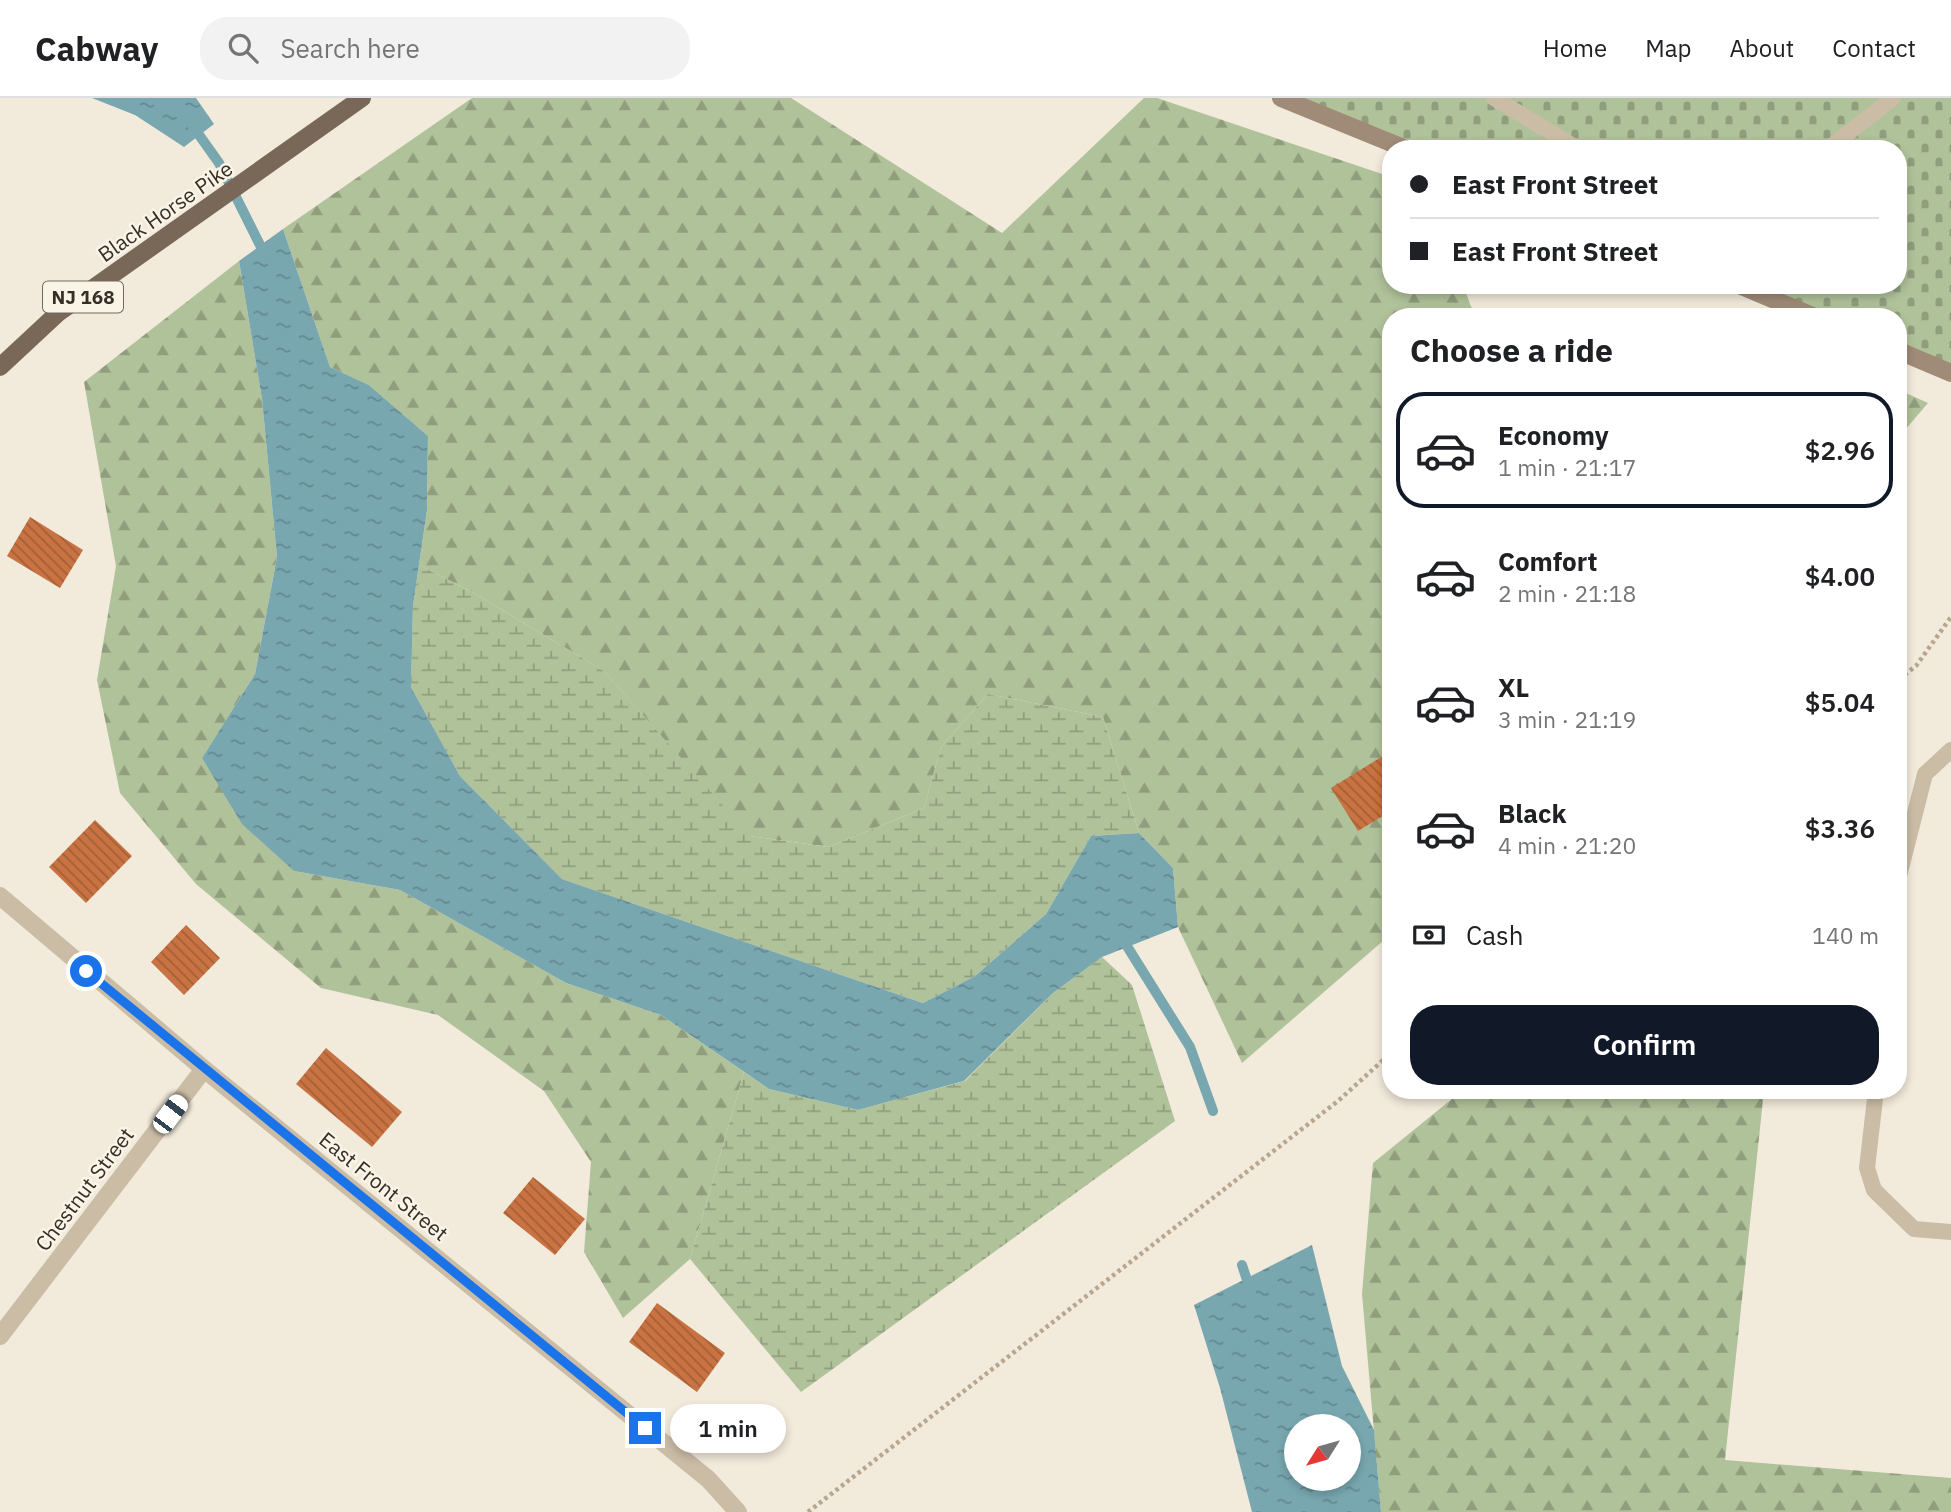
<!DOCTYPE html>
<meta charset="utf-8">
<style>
body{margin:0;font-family:"IBM Plex Sans",sans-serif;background:#f2f2f2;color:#202124;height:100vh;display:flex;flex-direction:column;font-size:26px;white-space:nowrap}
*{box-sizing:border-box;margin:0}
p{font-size:23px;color:#757577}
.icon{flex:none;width:38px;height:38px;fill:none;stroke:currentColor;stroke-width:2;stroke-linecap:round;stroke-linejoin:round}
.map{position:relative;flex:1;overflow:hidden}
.side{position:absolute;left:1382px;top:210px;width:525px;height:791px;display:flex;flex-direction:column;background:#fff;border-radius:28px;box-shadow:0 4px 10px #0003}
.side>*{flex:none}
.hud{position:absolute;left:1382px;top:42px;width:525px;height:154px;border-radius:28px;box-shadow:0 4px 10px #0003;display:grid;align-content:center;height:154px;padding:0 28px;background:#fff}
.needle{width:46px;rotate:233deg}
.fabs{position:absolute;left:1284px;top:1316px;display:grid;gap:14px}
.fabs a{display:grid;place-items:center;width:77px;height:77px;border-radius:50%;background:#fff;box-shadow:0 4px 10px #0003;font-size:35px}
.end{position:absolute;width:32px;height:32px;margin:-16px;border:9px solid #1a73e8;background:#fff;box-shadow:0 0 0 4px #fff}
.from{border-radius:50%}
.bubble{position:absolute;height:49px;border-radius:24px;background:#fff;box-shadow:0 4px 10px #0003;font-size:23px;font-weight:600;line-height:49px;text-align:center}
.car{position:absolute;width:21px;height:42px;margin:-21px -10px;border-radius:9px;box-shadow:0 0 5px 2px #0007;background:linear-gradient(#fff 24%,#345 0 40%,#fff 0 76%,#345 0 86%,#fff 0)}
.hud b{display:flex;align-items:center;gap:24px;height:66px;font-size:26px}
.hud b+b{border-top:2px solid #e0e0e0}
.hud i{width:18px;height:18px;background:#202124}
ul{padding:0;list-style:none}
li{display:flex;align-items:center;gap:21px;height:116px;margin:0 14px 10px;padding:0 14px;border:4px solid transparent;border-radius:28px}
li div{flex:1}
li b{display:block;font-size:26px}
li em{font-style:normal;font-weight:600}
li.active{border-color:#111827}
li>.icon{width:63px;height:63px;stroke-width:1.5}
h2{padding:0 28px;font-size:32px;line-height:84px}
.pay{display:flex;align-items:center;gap:18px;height:77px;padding:0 28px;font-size:26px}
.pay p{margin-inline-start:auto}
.primary-button{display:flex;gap:14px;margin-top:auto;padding:14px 28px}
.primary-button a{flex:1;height:80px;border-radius:28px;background:#111827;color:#fff;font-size:28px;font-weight:600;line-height:80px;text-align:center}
header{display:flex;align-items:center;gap:42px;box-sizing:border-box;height:98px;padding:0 35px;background:#fff;border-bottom:2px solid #e0e0e0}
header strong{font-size:33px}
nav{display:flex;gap:38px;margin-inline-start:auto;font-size:24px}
.search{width:490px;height:63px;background:#f2f2f2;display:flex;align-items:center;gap:18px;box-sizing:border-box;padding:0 24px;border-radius:28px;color:#757577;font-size:26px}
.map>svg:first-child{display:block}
</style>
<header>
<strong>Cabway</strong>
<div class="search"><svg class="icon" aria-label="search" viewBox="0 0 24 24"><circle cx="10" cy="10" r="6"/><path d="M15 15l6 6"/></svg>Search here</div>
<nav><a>Home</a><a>Map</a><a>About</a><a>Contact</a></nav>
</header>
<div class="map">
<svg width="1951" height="1414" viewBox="0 0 1951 1414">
<defs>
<pattern id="forest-firs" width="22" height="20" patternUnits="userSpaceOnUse" patternTransform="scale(1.75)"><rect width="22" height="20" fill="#b0c29a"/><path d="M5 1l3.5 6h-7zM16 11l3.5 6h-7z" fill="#909e7e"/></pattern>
<pattern id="wetland-marsh" width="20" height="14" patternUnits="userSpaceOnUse" patternTransform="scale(1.75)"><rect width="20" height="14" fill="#b0c29a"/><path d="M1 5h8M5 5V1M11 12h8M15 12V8" fill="none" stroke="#909e7e"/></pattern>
<pattern id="cemetery-stones" width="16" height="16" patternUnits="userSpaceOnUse" patternTransform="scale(1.75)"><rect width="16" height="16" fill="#b0c29a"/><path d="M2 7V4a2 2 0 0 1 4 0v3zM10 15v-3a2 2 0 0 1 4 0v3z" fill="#909e7e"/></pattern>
<pattern id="water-ripples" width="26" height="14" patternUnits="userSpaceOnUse" patternTransform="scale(1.75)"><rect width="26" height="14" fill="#79a7b0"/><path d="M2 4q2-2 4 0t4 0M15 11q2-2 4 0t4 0" fill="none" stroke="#64888f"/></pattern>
<pattern id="building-back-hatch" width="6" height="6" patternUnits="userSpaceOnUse" patternTransform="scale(1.75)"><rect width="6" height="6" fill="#c97342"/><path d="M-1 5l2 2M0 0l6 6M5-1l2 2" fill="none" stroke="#a45f37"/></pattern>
</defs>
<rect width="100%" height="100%" fill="#f2eadb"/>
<!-- forest -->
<path fill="url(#forest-firs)" d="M472 0H791L1002 135 1144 0H1157L1391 79V187H1463L1475 219H1391V836L1242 965 1178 829 1173 770 1139 735 1103 619 988 596 941 649 924 710 829 749 749 738 604 573 474 495 419 467 427 412 428 338 369 287 330 269 283 131Z
M239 163 262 301 277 459 255 576 202 660 294 773 400 792 566 885 661 917 744 974 690 1161 623 1220 584 1154 591 1064 544 993 438 917 321 890 196 786 120 695 97 582 116 468 84 284Z
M1899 292 1928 305 1899 339Z
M1463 992H1764L1725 1362 1951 1380V1414H1381L1362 1196 1373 1065Z"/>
<!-- wetland -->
<path fill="url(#wetland-marsh)" d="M419 467 474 495 604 573 750 738 829 749 924 710 941 649 988 596 1103 619 1139 735 1091 738 1046 816 975 878 923 905 562 781 460 678 411 589 413 508Z
M1102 859 1132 887 1175 1023 801 1294 690 1161 744 974 769 991 858 1012 965 983 1053 895Z"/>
<!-- cemetery -->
<path fill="url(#cemetery-stones)" d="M1281 0H1951V275L1899 253V219H1815L1739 187H1899V51H1406Z"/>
<!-- water -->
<path fill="url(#water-ripples)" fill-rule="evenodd" d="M92 0H196L214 26 184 49 135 17Z
M283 131 330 269 369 287 428 338 427 412 413 508 411 589 460 678 562 781 923 905 975 878 1046 816 1091 738 1139 735 1173 770 1178 829 1102 859 1053 895 964 983 858 1012 769 991 661 917 566 885 400 792 294 773 242 726 202 660 255 576 277 459 262 301 239 163Z
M1312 1147 1342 1268 1374 1332 1381 1414H1252L1220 1290 1194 1207ZM1349 1328V1381H1297V1328Z"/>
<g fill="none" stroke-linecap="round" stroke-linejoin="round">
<!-- stream -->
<path stroke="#79a7b0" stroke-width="10" d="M192 27 219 65 266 159
M1120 837 1190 949 1213 1013
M1242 1167 1251 1194"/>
</g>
<!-- building -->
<path fill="url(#building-back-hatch)" d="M30 419 83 452 60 490 7 458Z
M1391 653V713L1358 733 1331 690Z
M95 722 132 758 86 805 49 769Z
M186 827 220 860 184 897 151 864Z
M326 950 402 1014 372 1049 296 986Z
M533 1079 585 1121 555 1157 503 1115Z
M657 1205 725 1255 697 1294 629 1244Z"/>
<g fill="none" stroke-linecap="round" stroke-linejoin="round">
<!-- path -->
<path stroke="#b7a690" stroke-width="4.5" stroke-dasharray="3.5 3.5" stroke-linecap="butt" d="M1899 581 1916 568 1951 519
M808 1414 1338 1003 1391 955"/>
<!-- lane -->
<path stroke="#cbbca6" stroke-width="16" d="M1494 0 1578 51
M1828 51 1893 0
M1899 778 1925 676 1951 652
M1876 992 1867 1070 1874 1092 1914 1131 1951 1134"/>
<!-- street -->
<path stroke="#cbbca6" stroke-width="18" d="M0 798 204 971 708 1381 738 1414
M0 1238 204 971"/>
<!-- secondary -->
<path stroke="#9f8b77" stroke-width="18" d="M1281 0 1406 51
M1739 187 1815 219
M1899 253 1951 275"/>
<!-- primary -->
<path stroke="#796758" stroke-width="18" d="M0 269 58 215 362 0"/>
</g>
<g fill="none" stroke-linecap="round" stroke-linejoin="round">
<!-- route -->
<path stroke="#1a73e8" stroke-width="9" d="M86 873 645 1330"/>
</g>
<g text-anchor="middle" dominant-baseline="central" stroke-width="5" stroke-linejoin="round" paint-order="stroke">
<!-- shield labels -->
<rect fill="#faf4e7" stroke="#726961" stroke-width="2" x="43" y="183.5" width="80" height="31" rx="5"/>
<g font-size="19" font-weight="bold" fill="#372e27">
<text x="83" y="199">NJ 168</text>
</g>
<!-- street labels -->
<g font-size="21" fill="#372e27" stroke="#faf4e7">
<text transform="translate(165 113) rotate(-35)">Black Horse Pike</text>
<text transform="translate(384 1088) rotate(39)">East Front Street</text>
<text transform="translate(84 1091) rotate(-53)">Chestnut Street</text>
</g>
</g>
</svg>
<div class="fabs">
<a><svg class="needle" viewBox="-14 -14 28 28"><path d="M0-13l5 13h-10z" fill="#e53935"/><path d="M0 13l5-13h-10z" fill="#757577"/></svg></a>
</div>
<i class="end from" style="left:86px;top:873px"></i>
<i class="end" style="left:645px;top:1330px"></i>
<div class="bubble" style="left:670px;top:1306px;width:116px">1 min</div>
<i class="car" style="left:170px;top:1016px;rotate:37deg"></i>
<div class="hud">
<b><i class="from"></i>East Front Street</b>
<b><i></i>East Front Street</b>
</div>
<section class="side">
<h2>Choose a ride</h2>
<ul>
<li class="active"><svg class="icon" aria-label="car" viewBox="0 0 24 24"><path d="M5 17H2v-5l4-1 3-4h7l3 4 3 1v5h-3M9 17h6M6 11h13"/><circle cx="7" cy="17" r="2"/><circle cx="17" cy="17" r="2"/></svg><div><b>Economy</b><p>1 min · 21:17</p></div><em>$2.96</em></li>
<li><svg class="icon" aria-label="car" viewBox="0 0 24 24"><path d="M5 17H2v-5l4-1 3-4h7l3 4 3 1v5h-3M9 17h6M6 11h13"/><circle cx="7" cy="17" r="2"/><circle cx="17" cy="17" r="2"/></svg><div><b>Comfort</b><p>2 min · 21:18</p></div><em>$4.00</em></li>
<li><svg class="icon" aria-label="car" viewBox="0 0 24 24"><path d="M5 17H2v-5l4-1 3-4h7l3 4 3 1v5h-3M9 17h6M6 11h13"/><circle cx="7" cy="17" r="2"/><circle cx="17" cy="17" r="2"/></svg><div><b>XL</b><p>3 min · 21:19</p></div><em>$5.04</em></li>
<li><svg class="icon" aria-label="car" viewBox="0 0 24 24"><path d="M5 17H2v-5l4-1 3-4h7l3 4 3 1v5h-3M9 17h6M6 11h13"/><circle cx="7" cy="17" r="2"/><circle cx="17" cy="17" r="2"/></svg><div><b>Black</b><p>4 min · 21:20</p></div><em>$3.36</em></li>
</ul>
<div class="pay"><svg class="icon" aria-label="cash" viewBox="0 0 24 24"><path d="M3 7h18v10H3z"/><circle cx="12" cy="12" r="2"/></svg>Cash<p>140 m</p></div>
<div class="primary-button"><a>Confirm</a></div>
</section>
</div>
